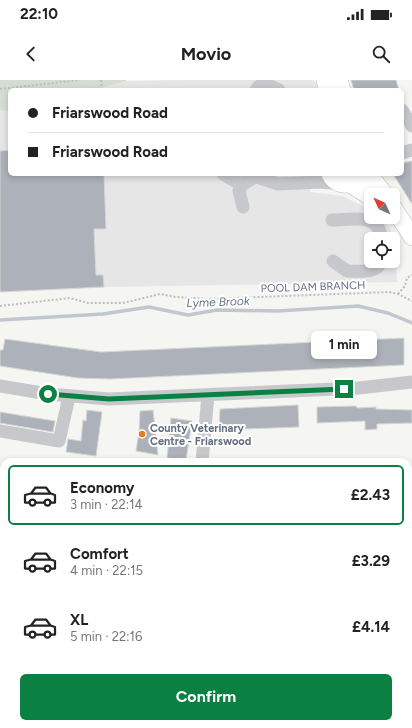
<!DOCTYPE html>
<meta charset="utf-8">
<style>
body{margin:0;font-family:Figtree,sans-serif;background:#f2f2f2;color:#222;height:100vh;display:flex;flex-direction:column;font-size:15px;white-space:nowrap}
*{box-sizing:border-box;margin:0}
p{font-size:13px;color:#767676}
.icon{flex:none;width:22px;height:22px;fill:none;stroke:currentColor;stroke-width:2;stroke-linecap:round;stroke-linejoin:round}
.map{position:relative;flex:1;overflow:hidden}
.side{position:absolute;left:0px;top:378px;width:412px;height:270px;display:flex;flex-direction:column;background:#fff;border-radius:12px 12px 0 0;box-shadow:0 2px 6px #0003}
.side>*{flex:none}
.top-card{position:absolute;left:8px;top:8px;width:396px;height:88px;border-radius:6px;box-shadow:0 2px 6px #0003;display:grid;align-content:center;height:88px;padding:0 20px;background:#fff}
.needle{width:26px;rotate:314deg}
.fabs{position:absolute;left:364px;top:108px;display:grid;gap:8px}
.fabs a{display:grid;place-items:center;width:36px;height:36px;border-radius:6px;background:#fff;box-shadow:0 2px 6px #0003;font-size:20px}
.end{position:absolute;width:18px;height:18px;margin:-9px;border:5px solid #0b8043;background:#fff;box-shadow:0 0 0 2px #fff}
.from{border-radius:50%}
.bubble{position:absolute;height:28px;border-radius:6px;background:#fff;box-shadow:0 2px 6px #0003;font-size:13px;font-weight:700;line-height:28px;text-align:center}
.top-card b{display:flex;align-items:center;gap:14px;height:38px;font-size:15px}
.top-card b+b{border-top:1px solid #e0e0e0}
.top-card i{width:10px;height:10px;background:#222}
ul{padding:7px 0 0;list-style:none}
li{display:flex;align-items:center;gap:12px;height:60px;margin:0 8px 6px;padding:0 12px;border:2px solid transparent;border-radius:6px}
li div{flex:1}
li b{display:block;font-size:15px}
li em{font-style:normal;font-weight:700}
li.active{border-color:#0b8043}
li>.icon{width:36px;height:36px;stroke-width:1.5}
.primary-button{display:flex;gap:8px;margin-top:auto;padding:8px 20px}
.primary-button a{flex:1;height:46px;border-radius:6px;background:#0b8043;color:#fff;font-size:16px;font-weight:700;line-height:46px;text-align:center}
.status{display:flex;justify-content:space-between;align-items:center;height:28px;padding:0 20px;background:#fff;direction:ltr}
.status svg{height:11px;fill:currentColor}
header{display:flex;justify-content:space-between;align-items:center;height:52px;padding:0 20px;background:#fff;font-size:18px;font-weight:700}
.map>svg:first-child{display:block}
</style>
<div class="status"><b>22:10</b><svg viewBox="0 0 49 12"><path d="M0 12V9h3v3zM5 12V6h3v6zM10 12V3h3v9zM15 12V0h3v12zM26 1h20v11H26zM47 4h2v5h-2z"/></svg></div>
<header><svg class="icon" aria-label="back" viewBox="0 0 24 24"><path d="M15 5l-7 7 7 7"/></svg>Movio<svg class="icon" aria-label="search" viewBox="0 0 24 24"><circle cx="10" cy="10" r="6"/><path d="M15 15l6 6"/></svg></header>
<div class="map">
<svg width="412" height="648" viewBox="0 0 412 648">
<rect width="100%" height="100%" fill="#f5f6f2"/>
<!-- built -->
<path fill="#e5e6e5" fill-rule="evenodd" d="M182 0H312L316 3 318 10H25L126 1Z
M10 11V94H308L310 112 342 116 371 130V137H380L390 149 395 163 397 202 104 207 0 212V12ZM371 159H393V181H371Z"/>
<!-- green -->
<path fill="#d5ddd3" d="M0 0H126V1L92 10H10V31L0 30Z
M408 394H412V648H379L381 644H408Z
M4 564V644H207L209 648H0V567Z"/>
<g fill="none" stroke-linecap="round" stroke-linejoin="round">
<!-- stream -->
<path stroke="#c0c7ce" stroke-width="3.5" d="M0 240 103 234 149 227 188 235 217 230 278 231 358 226 388 233 412 243"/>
</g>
<!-- building -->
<path fill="#adb2ba" stroke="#d6d7d5" d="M351 0H396L399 10H354Z
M10 70V94H104L106 149H94L96 195H103L104 207 0 212V71Z
M412 81V124L393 94H402V83Z
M404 258V285L110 299 78 298 0 286V270H3L5 259 101 272Z
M298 325 299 347 219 350 220 329Z
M356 326 357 328 376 327V329L412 330V343L377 344V349L365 350V341L317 343V327Z
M87 330 102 332 96 376 66 372 68 359 81 361 83 340 86 341Z
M153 330 158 375 136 371 139 352 140 331Z
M0 332 55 341 53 352 0 343Z
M171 338 192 341 186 380 167 378Z"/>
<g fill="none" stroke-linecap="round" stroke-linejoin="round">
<!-- major casing -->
<g stroke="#b8babf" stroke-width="18">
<path id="major" d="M325 0 328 10
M339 0 342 10
M330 94C338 108 354 107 362 94
M369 94 385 115
M350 104 371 117
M393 127 412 157"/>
</g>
<!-- highway casing -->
<g stroke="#b8b9bd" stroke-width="20">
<path id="highway" d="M0 604 4 609
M32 644 35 648"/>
</g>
<!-- path -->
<path stroke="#bdbec1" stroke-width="2" stroke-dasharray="2 2" stroke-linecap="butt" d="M101 0 102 10
M0 9 80 0
M398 214 405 206 407 198 412 195
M0 226 70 218 88 223H123L160 214 176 217 208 219 389 212 398 214 412 221
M0 559 4 564
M67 644 70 648"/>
<!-- minor -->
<path stroke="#c6c8cc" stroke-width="13" d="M256 10 258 7 264 3 279 10
M402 30 412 46
M402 73 412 70
M223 94 242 105 255 97
M247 94 278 104 320 102 343 104
M242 105 239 111 243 127
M332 140C352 140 380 132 381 159
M333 181 347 191C359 191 377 194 382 181
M0 306 48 314 109 319 359 308 412 302
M0 351 59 361 69 317
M202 382 208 315
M408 450 412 452
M408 520 412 522
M408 578 412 581
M408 589 412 591
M214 644 216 648
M302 644V648
M313 644 324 648"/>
<!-- major -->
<use href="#major" stroke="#fff" stroke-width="17"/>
<!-- highway -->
<use href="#highway" stroke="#fff" stroke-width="19"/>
</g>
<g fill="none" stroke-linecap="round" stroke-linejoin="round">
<!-- route -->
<path stroke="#0b8043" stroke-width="5" d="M48 314 109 319 344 309"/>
</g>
<!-- markers -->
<circle fill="#e57c23" stroke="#fff" stroke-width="1.5" cx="142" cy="354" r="4"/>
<g text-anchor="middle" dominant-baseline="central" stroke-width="4" stroke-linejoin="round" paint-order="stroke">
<!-- street labels -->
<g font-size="11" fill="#646e83" stroke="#fff">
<text transform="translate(313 207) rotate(-2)">POOL DAM BRANCH</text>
</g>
<!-- poi labels -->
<g font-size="11" font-weight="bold" fill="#646e83" stroke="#fff" text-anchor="start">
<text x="150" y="348">County Veterinary<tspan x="150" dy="13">Centre - Friarswood</tspan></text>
</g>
<!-- water labels -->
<g font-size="12" font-style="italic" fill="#647687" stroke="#fff">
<text transform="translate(218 222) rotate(-2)">Lyme Brook</text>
</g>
</g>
</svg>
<div class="fabs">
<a><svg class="needle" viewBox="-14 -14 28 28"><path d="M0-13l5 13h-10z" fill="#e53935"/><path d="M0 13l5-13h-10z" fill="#767676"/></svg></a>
<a><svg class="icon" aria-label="locate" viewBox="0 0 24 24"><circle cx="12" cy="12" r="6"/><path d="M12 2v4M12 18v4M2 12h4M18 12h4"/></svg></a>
</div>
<i class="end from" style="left:48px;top:314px"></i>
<i class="end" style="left:344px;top:309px"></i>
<div class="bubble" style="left:311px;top:251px;width:66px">1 min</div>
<div class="top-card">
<b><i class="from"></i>Friarswood Road</b>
<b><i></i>Friarswood Road</b>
</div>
<section class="side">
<ul>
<li class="active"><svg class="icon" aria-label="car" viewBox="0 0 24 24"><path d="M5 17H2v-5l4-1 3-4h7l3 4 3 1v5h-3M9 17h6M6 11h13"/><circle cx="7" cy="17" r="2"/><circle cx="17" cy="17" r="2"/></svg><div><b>Economy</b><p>3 min · 22:14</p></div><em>£2.43</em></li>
<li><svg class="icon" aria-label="car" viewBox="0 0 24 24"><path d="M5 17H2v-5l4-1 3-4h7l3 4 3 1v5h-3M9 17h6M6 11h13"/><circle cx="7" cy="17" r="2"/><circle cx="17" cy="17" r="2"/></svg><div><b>Comfort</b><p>4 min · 22:15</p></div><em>£3.29</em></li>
<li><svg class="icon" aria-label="car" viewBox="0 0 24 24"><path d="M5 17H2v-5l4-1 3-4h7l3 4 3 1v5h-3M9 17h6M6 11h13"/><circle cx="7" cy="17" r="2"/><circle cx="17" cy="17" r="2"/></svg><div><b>XL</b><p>5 min · 22:16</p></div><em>£4.14</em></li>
</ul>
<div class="primary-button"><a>Confirm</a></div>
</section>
</div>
